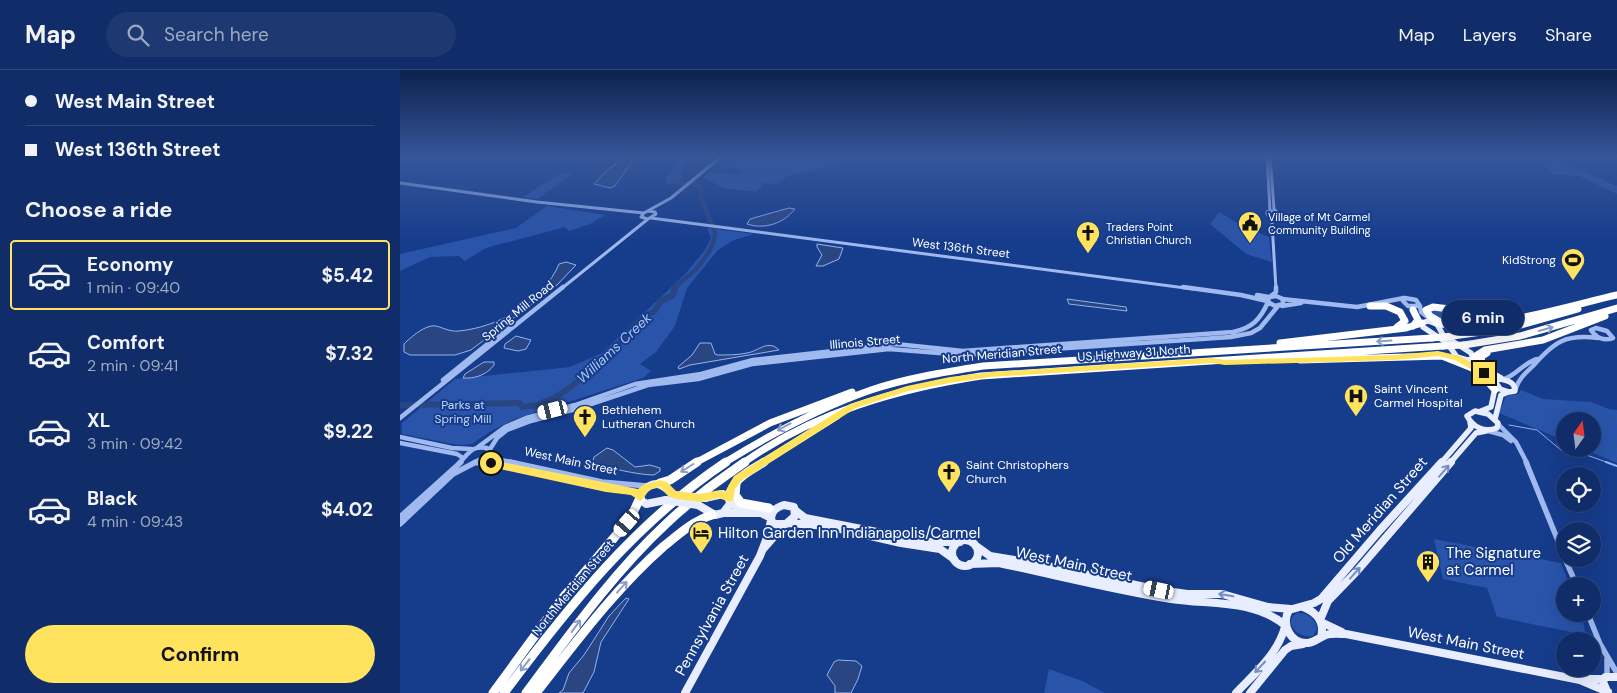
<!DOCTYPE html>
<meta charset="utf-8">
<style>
body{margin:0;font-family:"DM Sans",sans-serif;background:#1e3971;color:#f1f3f6;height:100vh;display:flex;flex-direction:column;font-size:19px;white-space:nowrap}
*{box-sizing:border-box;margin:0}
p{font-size:16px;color:#9ca8c0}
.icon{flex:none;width:28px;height:28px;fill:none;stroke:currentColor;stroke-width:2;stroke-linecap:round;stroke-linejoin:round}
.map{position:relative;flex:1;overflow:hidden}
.panel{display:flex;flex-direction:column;background:#102d69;width:400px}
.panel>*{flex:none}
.banner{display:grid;align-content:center;height:110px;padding:0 25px;background:#102d69}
.needle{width:32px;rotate:14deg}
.controls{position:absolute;left:1156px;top:342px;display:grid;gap:10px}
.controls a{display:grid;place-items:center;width:45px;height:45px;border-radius:50%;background:#102d69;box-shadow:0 5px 20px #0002,0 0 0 1px #30497d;font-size:25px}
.end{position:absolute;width:22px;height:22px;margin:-11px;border:6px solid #ffe35e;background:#111;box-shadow:0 0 0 2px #111}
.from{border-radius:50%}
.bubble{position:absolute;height:35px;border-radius:18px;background:#102d69;box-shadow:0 5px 20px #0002,0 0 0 1px #30497d;font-size:16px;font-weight:700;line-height:35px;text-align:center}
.car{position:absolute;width:15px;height:30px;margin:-15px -8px;border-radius:6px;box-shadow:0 0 4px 1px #0007;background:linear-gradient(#fff 24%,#345 0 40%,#fff 0 76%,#345 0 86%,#fff 0)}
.banner b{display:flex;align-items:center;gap:18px;height:48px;font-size:19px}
.banner b+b{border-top:1px solid #30497d}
.banner i{width:12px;height:12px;background:#f1f3f6}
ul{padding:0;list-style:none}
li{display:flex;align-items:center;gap:15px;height:70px;margin:0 10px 8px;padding:0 15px;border:2px solid transparent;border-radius:5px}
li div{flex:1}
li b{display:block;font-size:19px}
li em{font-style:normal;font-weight:700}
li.current{border-color:#ffe35e}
li>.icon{width:45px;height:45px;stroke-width:1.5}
h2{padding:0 25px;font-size:22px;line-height:60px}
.action{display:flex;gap:10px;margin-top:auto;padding:10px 25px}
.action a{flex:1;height:58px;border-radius:30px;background:#ffe35e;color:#111;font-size:20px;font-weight:700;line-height:58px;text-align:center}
header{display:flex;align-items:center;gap:30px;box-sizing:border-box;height:70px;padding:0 25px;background:#102d69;border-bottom:1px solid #30497d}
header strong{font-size:24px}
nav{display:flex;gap:28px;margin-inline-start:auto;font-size:18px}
.search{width:350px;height:45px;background:#1e3971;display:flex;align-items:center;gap:12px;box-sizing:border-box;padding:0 18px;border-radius:28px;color:#9ca8c0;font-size:19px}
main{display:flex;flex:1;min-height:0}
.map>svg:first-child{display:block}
</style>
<header>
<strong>Map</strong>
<div class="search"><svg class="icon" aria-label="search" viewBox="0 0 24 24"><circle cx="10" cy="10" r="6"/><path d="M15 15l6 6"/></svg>Search here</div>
<nav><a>Map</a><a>Layers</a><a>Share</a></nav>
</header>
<main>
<section class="panel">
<div class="banner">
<b><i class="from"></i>West Main Street</b>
<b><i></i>West 136th Street</b>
</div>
<h2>Choose a ride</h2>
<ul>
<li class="current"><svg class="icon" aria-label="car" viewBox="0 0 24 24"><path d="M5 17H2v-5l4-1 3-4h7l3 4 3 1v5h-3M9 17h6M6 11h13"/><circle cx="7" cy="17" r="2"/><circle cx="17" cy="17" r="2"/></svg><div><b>Economy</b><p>1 min · 09:40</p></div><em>$5.42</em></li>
<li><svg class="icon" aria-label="car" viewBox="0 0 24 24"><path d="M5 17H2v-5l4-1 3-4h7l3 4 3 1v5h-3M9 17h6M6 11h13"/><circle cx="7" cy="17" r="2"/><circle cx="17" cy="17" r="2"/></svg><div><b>Comfort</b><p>2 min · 09:41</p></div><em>$7.32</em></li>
<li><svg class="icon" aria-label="car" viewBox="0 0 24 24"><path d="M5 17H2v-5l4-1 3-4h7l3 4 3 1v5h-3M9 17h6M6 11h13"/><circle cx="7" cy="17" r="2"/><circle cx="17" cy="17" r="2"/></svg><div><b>XL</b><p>3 min · 09:42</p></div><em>$9.22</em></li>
<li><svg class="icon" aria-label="car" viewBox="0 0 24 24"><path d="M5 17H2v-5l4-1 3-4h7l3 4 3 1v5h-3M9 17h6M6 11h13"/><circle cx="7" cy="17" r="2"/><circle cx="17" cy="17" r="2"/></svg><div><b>Black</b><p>4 min · 09:43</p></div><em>$4.02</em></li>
</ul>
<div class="action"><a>Confirm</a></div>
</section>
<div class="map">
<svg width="1217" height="623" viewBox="0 0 1217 623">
<rect width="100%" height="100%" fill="#163c8c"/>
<!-- green -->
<path fill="#2954aa" d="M280 86H292L280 102 283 107 272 114 267 113 266 108Z
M345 86 419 90 436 86H473L387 106 378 114 364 113 356 122 323 118 309 110 303 108 310 102 339 105 344 99 317 96 325 89 340 91Z
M1138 86H1154L1170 96 1217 116V124L1179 106 1152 104Z
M161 103 173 104 137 129 123 127Z
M147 136 205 145 190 154 169 161 165 157 86 178 65 191 59 186 30 187 0 201V184L116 158Z
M819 142 842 156 869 167 872 192 846 184 810 154Z
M307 158 354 164 334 170 318 180 287 218 275 256 256 282 240 294 251 301 243 308 115 349 91 361 72 374 58 375 2 364V353L55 309 170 297 202 283 286 203 305 180 311 168Z
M1032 240C1054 240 1073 248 1095 249L1047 253 1036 248 1031 241Z
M1121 320 1143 329 1191 332 1209 339 1217 340V393L1183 379H1192V351H1165V371L1099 343 1106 326 1118 324Z
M1034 469 1161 493 1170 516H1165V544H1181L1186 565 1097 547 1087 518 1043 509Z
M897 543C908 542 916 549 917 560L913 566C900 569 881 553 897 543Z
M649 599 682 611 705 623H644Z"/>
<!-- water -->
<path fill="#2a4682" stroke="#92b3f2" d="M228 86H236L215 116 210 118 194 114 207 100Z
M389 138 395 139C384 153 365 160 347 154L350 149Z
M417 174 443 178 439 189 423 196H416L422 185 417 177Z
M166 192 176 195 157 215 71 280 55 285H10L4 282V274C11 267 26 254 36 256 44 258 50 262 59 261 99 257 143 232 159 194Z
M667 229 726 237 727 241 669 234Z
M116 266 131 270 126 279 118 281 104 278 105 274Z
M300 273H311L315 284 318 285C327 285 338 285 347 283 359 281 368 269 379 280L290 295 279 299 278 297 292 285Z
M84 292H94V295C87 305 74 309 63 308L65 304Z
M207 378 213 380 235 397 250 395 260 398V401L254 405C240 405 204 398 193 391L194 387Z
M226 528 229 529 201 572 194 602 183 623H159L163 620 169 603 184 585 209 546Z
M438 590 456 591 462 596 458 609 451 623H435V616L427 605 434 592Z"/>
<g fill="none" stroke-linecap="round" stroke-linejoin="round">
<!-- stream-far1 -->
<path stroke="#92b3f2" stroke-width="1" d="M1109 355 1137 360 1161 380 1181 383 1209 393"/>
<!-- stream -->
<path stroke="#92b3f2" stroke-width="2" d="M1206 392 1217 396"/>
<!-- river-far1 -->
<path stroke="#2a4682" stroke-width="4.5" d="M273 109 274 112 295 114 300 117 301 127 315 163C315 177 300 196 290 205 285 209 278 213 275 219"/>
<!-- river -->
<path stroke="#2a4682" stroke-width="6" d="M0 335 120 333 122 337 137 335 154 328 171 317 205 288 244 246 254 242 261 231 273 225 275 217"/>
<!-- minor-far2 -->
<path stroke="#a0baef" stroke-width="3" d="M867 86 870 141
M870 86 874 139 876 141
M0 113 137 132 244 143
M248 141 255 142 256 144 248 149 241 147 244 143 271 128 322 86
M871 141 877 142 879 146 874 147 867 144V142Z
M869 146 872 153 876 219
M251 148 793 219
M161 219 248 149"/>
<!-- minor-far1 -->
<path stroke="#a0baef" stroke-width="4.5" d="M783 217 841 225 867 231
M857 225 869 227
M871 226 876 222V217
M876 226 883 229V234L875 236 868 232 869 227Z
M1005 228 1016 230 1020 236H1008L1003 231Z
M882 229 957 237 1004 228
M882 236 901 233
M1020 236 1021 242 1030 249
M1196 258 1207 261 1213 268C1204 271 1196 268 1191 260Z
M1104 309C1117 305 1123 293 1137 289
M43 310 111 255
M1116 318C1119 308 1126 303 1133 296 1154 272 1165 264 1198 268
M0 348 163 217
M1098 354 1116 372 1127 393
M1088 361 1103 365 1111 371
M0 367 52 378 71 379
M0 373 57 384 63 388
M78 377 105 357 126 348 175 335 235 314 301 304 353 290 496 274 563 281 833 262C852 258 860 250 868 232
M88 384 96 389 116 393
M59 393C69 384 71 375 87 378L88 381
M73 393 85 387 97 368 107 360 131 351 176 339 248 315 298 309 352 294 489 279 564 285 831 267 851 263 860 258 878 236
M78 393H87"/>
<!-- minor -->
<path stroke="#a0baef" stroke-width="5.5" d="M110 392 202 412 247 416
M1126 392 1165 488
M78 393C122 394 161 410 203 418 216 421 229 418 240 427
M0 447 61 392
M0 454 53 404 76 392
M1165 489 1177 516
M1188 544 1200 574 1217 603
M1207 589V606"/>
<!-- major-far1 -->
<path stroke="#e8eeff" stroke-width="5.5" d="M1028 251 1037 254 1043 265 1071 283 1073 289 1067 290 1057 287 1047 273 1023 257 1022 253Z
M1074 287 1080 296 1101 308
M1076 299 1088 305 1094 313
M1100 309C1108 311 1115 312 1115 321L1109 322 1100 319 1095 311Z
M1075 341 1088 344 1098 353 1097 358C1084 363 1073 357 1067 346Z
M1081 341 1091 337 1095 318
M1095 349 1101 325 1108 322
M1041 393 1071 358 1070 352
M1050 393 1076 363 1086 361"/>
<!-- major -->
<path stroke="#e8eeff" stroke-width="8" d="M1042 392 980 460 921 529 914 533 889 540C881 554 890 574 908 573 915 572 920 567 926 565 932 563 940 564 946 564L1180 610 1208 622
M266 430 246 434 241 430 240 424C254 408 261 413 274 425
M331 432 336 437 349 438
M298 435 315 445 323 443 330 434 329 428 323 424 305 428
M384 435 394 437 395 446 386 454H375L371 451C371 441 375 438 384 435Z
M396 441 405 448 528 472H560
M323 443H361L371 448
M388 453 427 456 501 473 540 479 554 489
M552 483a13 13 0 1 1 26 0a13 13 0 1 1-26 0Z
M576 476 590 486 633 493 759 520 787 524H822L868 537 891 539
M363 479 384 455
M570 494 599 493C656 505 714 520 771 529 811 535 852 529 885 555
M903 537C916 542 925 552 921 567
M920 550 928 531 957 501 1051 392
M921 552 942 562
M1183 609H1203
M1207 621 1203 612 1205 607H1217
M285 623 360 486 368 465 371 450
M836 623C855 603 877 585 885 557
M850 623 885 580 891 576 903 574"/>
<!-- highway-far1 -->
<path stroke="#fff" stroke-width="7" d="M970 236H986L1000 242 1005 251 997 257
M1013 240 1018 250 1013 256
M1036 253C1083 263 1168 236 1217 225
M1042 253 1030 246 1026 240 1033 237 1050 239
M1053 266 1110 258 1178 239
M880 273 1006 258 1022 253
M1064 275 1120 266 1217 238
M1087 283 1082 286 1081 290 1089 301
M1074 287 1085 280 1143 270 1205 246
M900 290 1042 286 1072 298 1084 308 1095 320
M295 393 370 353 452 322
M324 393C371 364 419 338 471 320 507 308 545 302 583 296L1032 268
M343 393C413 343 497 319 581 306L1043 276
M362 393 437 346"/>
<!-- highway -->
<path stroke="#fff" stroke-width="9" d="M260 413 270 410 297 392
M336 414 335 425 341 433 369 438
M329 428C333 408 348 402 364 392
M93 623 161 530 230 449 240 428
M104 623C169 536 235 453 326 392
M126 623C170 564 213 503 267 453 291 430 318 411 345 392
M136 623C176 572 215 519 264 476 279 464 293 451 312 445"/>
<!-- major-bridge -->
<path stroke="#e8eeff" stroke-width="8" d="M274 425 305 428
M266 430 298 435"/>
<!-- highway-bridge -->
<path stroke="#fff" stroke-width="7" d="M1032 268 1053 266
M1043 276 1064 275"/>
</g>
<!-- one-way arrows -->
<defs><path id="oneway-shaft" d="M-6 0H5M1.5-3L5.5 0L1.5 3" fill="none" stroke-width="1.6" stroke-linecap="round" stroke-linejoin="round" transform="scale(1.25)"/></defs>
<g stroke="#8a9ec6">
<use href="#oneway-shaft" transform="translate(1146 259) rotate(-16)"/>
<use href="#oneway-shaft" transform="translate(984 271) rotate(176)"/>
<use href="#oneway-shaft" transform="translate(384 357) rotate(152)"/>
<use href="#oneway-shaft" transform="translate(287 398) rotate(148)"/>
<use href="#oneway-shaft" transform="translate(222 517) rotate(-48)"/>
<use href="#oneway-shaft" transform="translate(176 556) rotate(-54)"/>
<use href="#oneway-shaft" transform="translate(125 595) rotate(128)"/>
</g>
<g stroke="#748cc0">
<use href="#oneway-shaft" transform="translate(1044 401) rotate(-49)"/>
<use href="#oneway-shaft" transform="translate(955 503) rotate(-48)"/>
<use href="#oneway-shaft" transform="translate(826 525) rotate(-170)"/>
<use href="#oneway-shaft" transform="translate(860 597) rotate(133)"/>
</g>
<!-- sky -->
<linearGradient id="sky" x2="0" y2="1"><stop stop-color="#0c214d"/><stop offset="0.5" stop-color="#365699"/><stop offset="1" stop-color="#365699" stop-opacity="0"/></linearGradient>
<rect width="1217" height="173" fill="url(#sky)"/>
<!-- route -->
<path fill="#ffe35e" d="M1038 281 1060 286 1088 303 1087 305H1081L1055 290 1038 286 994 290 825 295 812 293 591 307 550 313 508 321 456 338 341 411 335 419 333 431 329 432 319 428 300 432 276 429 268 426 260 417 249 420 243 429 240 431 231 425 206 422 91 397 86 393 91 390 238 419 243 415 260 410 267 412 276 421 300 424 320 420 325 422 334 406 450 334 507 316 550 307 591 302 812 288 825 290 994 285Z"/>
<!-- icons -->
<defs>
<g id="civic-pin" transform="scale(1.25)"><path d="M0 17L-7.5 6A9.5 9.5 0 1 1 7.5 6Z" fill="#ffe35e" stroke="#163c8c"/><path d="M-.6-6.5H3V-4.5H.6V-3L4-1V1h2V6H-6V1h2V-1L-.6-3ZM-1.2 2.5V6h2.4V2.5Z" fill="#111"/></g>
<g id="church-pin" transform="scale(1.25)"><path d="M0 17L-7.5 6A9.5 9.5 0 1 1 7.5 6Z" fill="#ffe35e" stroke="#163c8c"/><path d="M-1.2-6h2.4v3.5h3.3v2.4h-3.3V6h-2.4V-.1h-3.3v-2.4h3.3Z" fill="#111"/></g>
<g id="stadium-pin" transform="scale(1.25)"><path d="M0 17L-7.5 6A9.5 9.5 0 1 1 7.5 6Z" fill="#ffe35e" stroke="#163c8c"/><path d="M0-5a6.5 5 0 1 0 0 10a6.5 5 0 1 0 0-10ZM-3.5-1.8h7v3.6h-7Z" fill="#111"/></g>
<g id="hospital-pin" transform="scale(1.25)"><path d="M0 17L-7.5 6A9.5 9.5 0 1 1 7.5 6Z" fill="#ffe35e" stroke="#163c8c"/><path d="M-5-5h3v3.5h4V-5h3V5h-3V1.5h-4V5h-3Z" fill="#111"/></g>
<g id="hotel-pin" transform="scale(1.25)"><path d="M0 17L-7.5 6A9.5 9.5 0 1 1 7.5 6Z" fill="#ffe35e" stroke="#163c8c"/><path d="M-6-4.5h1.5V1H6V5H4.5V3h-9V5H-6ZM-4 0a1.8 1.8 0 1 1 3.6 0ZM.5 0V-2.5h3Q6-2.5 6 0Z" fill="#111"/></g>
<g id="building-pin" transform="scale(1.25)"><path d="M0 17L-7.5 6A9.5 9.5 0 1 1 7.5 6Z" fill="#ffe35e" stroke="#163c8c"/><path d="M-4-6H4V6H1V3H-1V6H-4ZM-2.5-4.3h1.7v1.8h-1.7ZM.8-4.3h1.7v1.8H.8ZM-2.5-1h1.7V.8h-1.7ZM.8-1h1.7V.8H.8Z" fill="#111"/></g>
</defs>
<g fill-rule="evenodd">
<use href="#civic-pin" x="850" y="153"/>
<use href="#church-pin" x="688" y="163"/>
<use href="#stadium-pin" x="1173" y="190"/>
<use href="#hospital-pin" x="956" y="326"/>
<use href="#church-pin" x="185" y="347"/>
<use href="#church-pin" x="549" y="402"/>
<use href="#hotel-pin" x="301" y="463"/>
<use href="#building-pin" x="1028" y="492"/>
</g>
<g text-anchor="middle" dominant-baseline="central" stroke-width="4" stroke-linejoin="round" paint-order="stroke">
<!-- far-poi labels -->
<g font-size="11" fill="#fff" stroke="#163c8c" text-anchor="start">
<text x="868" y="147">Village of Mt Carmel<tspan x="868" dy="13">Community Building</tspan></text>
<text x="706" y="157">Traders Point<tspan x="706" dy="13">Christian Church</tspan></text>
</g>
<!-- street labels -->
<g font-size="12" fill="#fff" stroke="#163c8c">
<text transform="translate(561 178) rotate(7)">West 136th Street</text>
<text transform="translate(118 241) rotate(-39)">Spring Mill Road</text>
<text transform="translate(465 272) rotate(-5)">Illinois Street</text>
<text transform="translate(734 283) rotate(-4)">US Highway 31 North</text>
<text transform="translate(602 284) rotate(-5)">North Meridian Street</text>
<text transform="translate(171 391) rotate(12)">West Main Street</text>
<text transform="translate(173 518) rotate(-50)">North Meridian Street</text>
</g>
<!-- poi labels -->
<g font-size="12" fill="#fff" stroke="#163c8c" text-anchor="start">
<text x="1156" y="190" text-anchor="end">KidStrong</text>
<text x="974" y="319">Saint Vincent<tspan x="974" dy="14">Carmel Hospital</tspan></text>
<text x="202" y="340">Bethlehem<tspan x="202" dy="14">Lutheran Church</tspan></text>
<text x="566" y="395">Saint Christophers<tspan x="566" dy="14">Church</tspan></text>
</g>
<!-- park labels -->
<g font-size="12" fill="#c6d8fb" stroke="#163c8c">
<text x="63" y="335">Parks at<tspan x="63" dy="14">Spring Mill</tspan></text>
</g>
<!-- water labels -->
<g font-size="14" font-style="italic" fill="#acc5f6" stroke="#163c8c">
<text transform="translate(214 278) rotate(-43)">Williams Creek</text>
</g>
<!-- near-street labels -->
<g font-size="15" fill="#fff" stroke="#163c8c">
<text transform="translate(980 440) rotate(-49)">Old Meridian Street</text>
<text transform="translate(674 494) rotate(12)">West Main Street</text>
<text transform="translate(312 545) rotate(-61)">Pennsylvania Street</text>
<text transform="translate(1066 573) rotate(11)">West Main Street</text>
</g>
<!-- near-poi labels -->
<g font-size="15" fill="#fff" stroke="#163c8c" text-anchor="start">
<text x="318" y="463">Hilton Garden Inn Indianapolis/Carmel</text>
<text x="1046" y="483">The Signature<tspan x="1046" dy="17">at Carmel</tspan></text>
</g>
</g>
</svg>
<div class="controls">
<a><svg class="needle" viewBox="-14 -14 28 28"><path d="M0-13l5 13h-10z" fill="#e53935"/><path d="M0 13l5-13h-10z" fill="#9ca8c0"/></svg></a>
<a><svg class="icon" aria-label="locate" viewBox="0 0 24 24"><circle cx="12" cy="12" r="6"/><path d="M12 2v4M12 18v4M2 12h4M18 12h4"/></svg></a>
<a><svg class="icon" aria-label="layers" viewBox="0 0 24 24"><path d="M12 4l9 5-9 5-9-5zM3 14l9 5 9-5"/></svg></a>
<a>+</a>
<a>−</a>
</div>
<i class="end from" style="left:91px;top:393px"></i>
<i class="end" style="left:1084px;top:303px"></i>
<div class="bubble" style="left:1042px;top:230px;width:82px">6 min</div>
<i class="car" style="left:153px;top:340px;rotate:256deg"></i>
<i class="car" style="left:227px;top:453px;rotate:221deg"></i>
<i class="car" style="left:759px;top:520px;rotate:282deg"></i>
</div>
</main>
